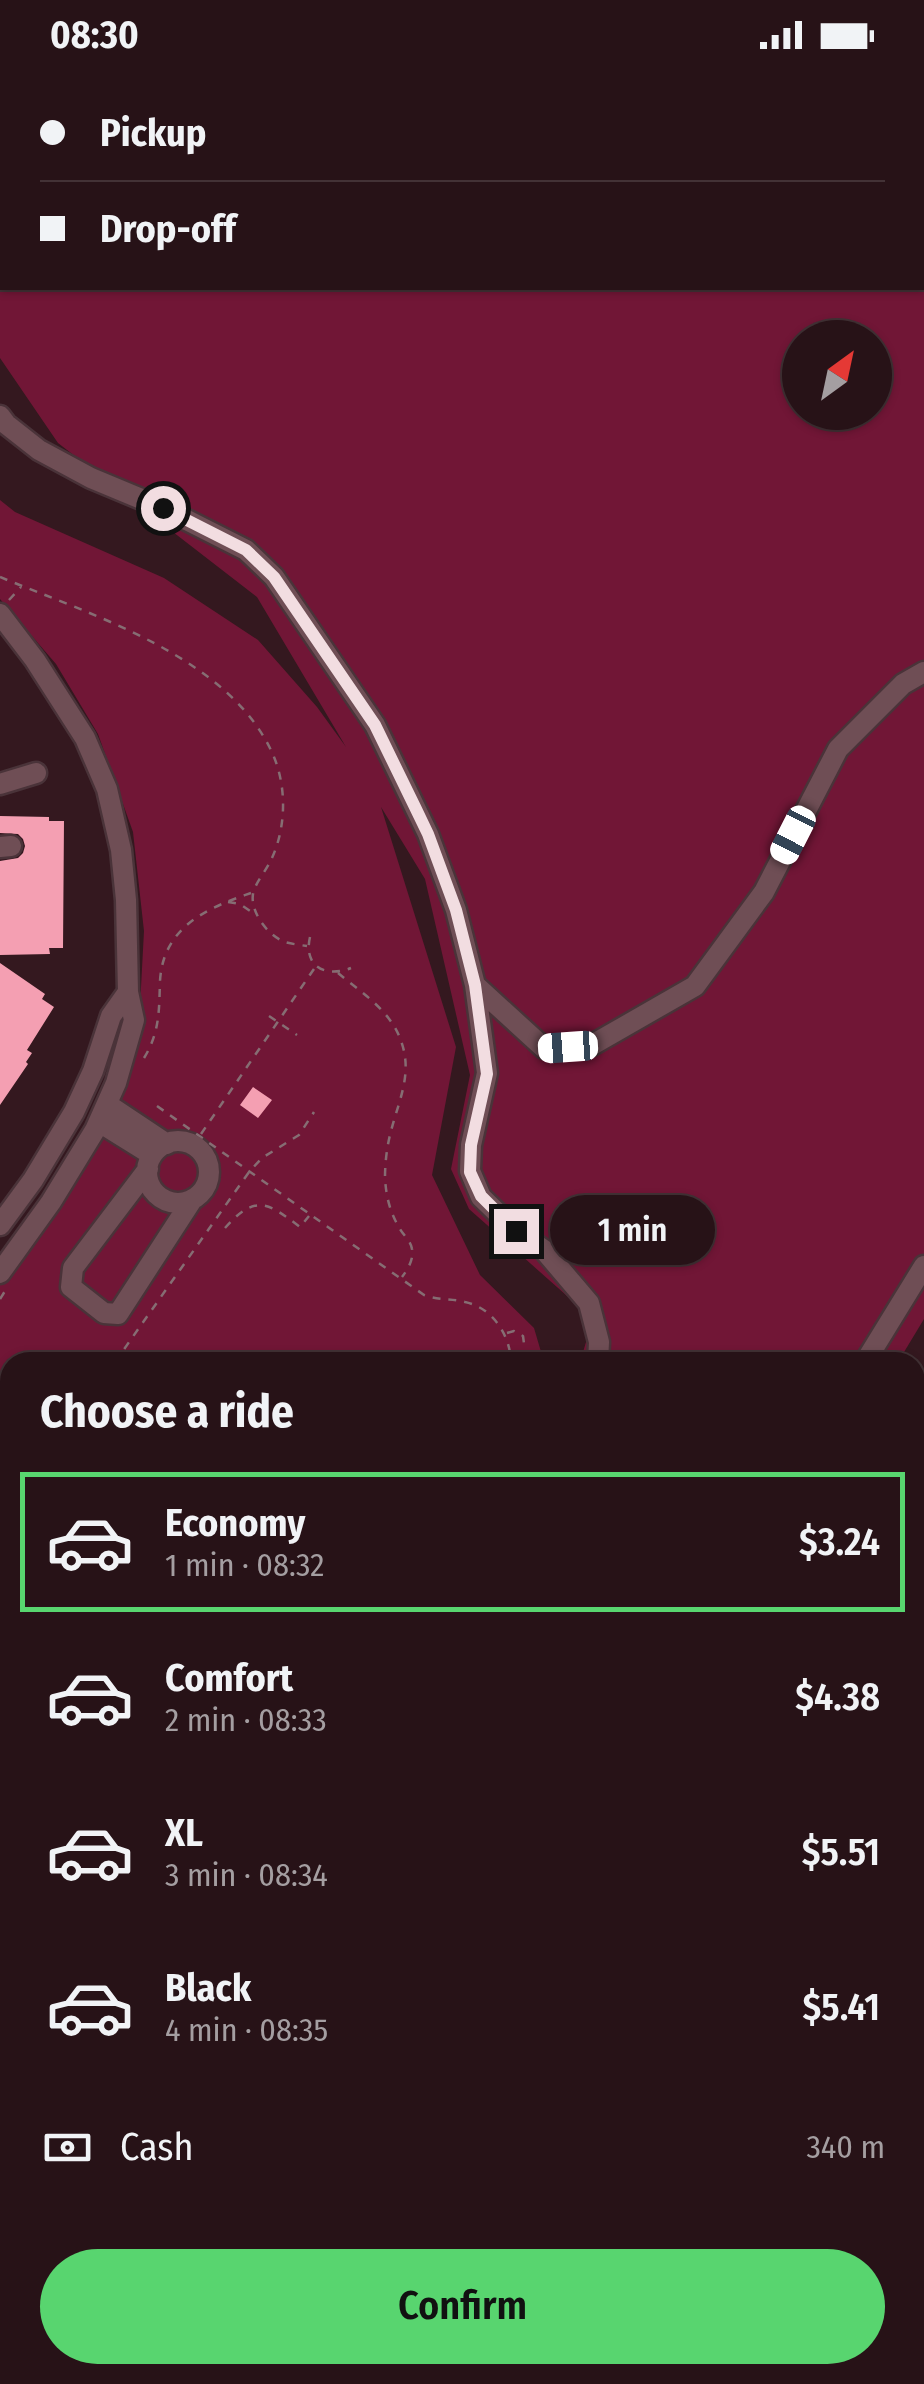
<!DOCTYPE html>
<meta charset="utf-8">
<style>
body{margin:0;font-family:"Fira Sans Condensed",sans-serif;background:#2f1b20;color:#f1f3f6;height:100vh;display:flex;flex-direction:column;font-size:38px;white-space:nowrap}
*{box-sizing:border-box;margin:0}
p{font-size:32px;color:#a49ea1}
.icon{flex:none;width:55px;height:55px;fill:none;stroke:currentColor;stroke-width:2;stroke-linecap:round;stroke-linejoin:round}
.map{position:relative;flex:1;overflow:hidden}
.drawer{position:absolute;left:0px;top:1282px;width:925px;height:1032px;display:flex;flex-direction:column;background:#271217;border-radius:30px 30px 0 0;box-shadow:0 2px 8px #0004,0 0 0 2px #433236}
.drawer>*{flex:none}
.top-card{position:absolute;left:0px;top:0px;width:925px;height:220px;box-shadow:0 2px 8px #0004,0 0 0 2px #433236;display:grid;align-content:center;height:220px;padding:0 40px;background:#271217}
.needle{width:65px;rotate:33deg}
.fabs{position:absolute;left:782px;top:250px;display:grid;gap:20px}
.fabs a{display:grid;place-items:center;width:110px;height:110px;border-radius:50%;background:#271217;box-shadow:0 2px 8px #0004,0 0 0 2px #433236;font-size:50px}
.end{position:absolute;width:45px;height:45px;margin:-22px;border:12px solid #f2dde1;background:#111;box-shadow:0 0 0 5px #111}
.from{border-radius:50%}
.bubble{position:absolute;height:70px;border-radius:35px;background:#271217;box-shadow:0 2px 8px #0004,0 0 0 2px #433236;font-size:32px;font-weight:600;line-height:70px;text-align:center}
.car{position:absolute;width:30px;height:60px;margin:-30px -15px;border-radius:12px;box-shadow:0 0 8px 2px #0007;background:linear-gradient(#fff 24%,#345 0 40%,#fff 0 76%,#345 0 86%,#fff 0)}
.top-card b{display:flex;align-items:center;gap:35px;height:95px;font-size:38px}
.top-card b+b{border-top:2px solid #433236}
.top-card i{width:25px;height:25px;background:#f1f3f6}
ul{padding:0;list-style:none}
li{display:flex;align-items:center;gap:30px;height:140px;margin:0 20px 15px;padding:0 20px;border:5px solid transparent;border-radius:0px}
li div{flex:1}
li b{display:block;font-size:38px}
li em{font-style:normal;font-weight:600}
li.current{border-color:#58d56f}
li>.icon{width:90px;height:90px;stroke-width:1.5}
h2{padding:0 40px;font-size:45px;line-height:120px}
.pay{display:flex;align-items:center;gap:25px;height:110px;padding:0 40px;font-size:38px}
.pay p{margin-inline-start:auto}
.action{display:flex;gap:20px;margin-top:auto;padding:20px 40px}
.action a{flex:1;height:115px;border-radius:60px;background:#58d56f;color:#111;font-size:40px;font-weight:600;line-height:115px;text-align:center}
.status{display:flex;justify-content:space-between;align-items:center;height:70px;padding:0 50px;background:#271217;direction:ltr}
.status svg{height:28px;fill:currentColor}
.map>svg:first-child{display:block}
</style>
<div class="status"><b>08:30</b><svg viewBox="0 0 49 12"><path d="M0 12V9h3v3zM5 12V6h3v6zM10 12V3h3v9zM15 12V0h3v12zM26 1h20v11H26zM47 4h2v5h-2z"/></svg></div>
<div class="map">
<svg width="924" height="2314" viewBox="0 0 924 2314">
<rect width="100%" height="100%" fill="#34181f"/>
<!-- green -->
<path fill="#711636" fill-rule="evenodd" d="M0 0H924V1249L898 1292H580L593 1249 469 1139 451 1099 470 1005 425 809 381 737 456 977 432 1105 480 1205 534 1258 544 1292H10V1334L0 1326V1215L113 1032 140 936 144 861 133 762 98 664 56 594 0 529V430L15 442 164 508 258 570 317 637 346 677 257 527 58 373 0 288ZM2 2H922V218H2ZM800 268H875V342H800Z"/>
<!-- building -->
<path fill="#f49fb2" d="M0 746 49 747V751H64L63 878H49L50 884 0 885V791L18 788 23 783 25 776 23 769 18 764 0 763Z
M0 893 45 924 42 929 54 937 27 980 32 983 26 992 28 994 0 1035Z
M253 1017 272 1030 258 1048 240 1035Z"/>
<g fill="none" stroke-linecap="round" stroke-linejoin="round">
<!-- minor casing -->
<g stroke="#4a3339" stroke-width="25">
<path id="minor" d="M0 346 6 354 39 380 91 408 163 438 246 480 274 507 375 655 428 764 456 840 475 915 487 1003 471 1075 470 1101 481 1127 516 1161 544 1180 589 1233 599 1272 598 1292
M0 544 35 590 85 668 107 719 121 780 126 830 128 922 134 950 116 1013 95 1060 51 1132 0 1203
M0 714 36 703
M0 777 11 776
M475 915 544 978 592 975 695 916 764 822 838 679 903 614 924 602
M107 1034 167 1074
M99 1052 152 1085
M147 1102a31 31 0 1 1 62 0a31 31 0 1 1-62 0Z
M148 1099 73 1198 71 1217 104 1243 118 1244 192 1130
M0 1155 33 1110 74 1042 93 1001 111 946 128 922
M865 1292 924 1196
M0 1529 1 1530
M915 1591 924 1586
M0 1630 10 1617
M0 1911 10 1925
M915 2082 924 2079
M0 2166 10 2159
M873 2305V2314
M667 2314 671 2305"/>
</g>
<!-- major casing -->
<g stroke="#4a3339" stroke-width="30">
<path id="major" d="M0 1349 10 1356
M0 1395 10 1403
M915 1406 924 1391
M915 1480 924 1465
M0 2246 10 2241
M0 2305 10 2301"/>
</g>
<!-- path -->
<path stroke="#866d73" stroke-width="2.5" stroke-dasharray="8 8" stroke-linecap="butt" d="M0 507C91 545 232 587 274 687 287 719 286 759 271 790 266 801 255 813 253 824 250 842 268 866 285 872 292 874 300 875 307 876
M9 530 21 517
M228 832 240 834 256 845
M310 867C303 897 326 908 351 898
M338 903C361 922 391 941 401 971 413 1003 399 1030 391 1061 387 1076 385 1092 385 1108 386 1126 390 1143 400 1159 404 1166 411 1171 412 1179 414 1189 408 1199 402 1207
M269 946 297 965
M144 988C160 962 159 940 160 911 163 857 207 838 251 823
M157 1036 424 1225C440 1231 450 1228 465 1232 493 1238 510 1265 511 1292
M201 1064 316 896
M225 1158C256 1123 268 1133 300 1157L309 1146
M0 1229 5 1221
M507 1263 514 1261 523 1266 525 1281 511 1289
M115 1292 249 1102 262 1088 299 1065 314 1042
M0 1312 10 1320"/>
<!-- minor -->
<use href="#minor" stroke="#6f4e55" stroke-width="20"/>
<!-- major -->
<use href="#major" stroke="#698d65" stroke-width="25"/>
</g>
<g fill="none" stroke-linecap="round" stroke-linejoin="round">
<!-- route -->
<path stroke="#f2dde1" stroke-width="12" d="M163 438 246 480 274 507 375 655 415 737 428 764 456 840 475 915 487 1004 471 1075 470 1102 481 1126 516 1161"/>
</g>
</svg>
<div class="fabs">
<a><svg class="needle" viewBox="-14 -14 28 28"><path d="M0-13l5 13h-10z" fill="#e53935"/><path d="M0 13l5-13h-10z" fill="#a49ea1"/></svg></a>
</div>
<i class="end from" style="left:163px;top:438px"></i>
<i class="end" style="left:516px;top:1161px"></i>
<div class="bubble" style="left:550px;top:1125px;width:165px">1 min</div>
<i class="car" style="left:793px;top:765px;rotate:207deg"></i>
<i class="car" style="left:568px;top:977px;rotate:266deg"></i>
<div class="top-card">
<b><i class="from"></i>Pickup</b>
<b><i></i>Drop-off</b>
</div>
<section class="drawer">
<h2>Choose a ride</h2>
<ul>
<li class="current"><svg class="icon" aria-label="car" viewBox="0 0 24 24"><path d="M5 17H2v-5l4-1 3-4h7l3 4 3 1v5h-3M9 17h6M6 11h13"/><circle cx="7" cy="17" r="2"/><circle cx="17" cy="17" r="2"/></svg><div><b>Economy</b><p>1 min · 08:32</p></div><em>$3.24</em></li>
<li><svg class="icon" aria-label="car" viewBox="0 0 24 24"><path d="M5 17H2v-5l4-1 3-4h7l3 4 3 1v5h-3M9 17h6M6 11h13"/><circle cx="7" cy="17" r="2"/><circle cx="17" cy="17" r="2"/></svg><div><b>Comfort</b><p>2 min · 08:33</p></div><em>$4.38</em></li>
<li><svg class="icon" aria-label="car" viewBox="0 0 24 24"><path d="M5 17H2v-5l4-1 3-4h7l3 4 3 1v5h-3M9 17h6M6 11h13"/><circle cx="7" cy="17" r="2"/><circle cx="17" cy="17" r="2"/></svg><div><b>XL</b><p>3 min · 08:34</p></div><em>$5.51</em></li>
<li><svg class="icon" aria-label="car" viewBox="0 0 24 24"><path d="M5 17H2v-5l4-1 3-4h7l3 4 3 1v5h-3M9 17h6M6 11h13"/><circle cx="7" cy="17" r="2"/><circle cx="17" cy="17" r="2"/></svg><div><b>Black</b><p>4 min · 08:35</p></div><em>$5.41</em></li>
</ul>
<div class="pay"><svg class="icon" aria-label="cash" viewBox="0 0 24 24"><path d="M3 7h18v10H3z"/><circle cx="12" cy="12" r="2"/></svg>Cash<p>340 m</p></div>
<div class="action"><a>Confirm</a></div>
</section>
</div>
